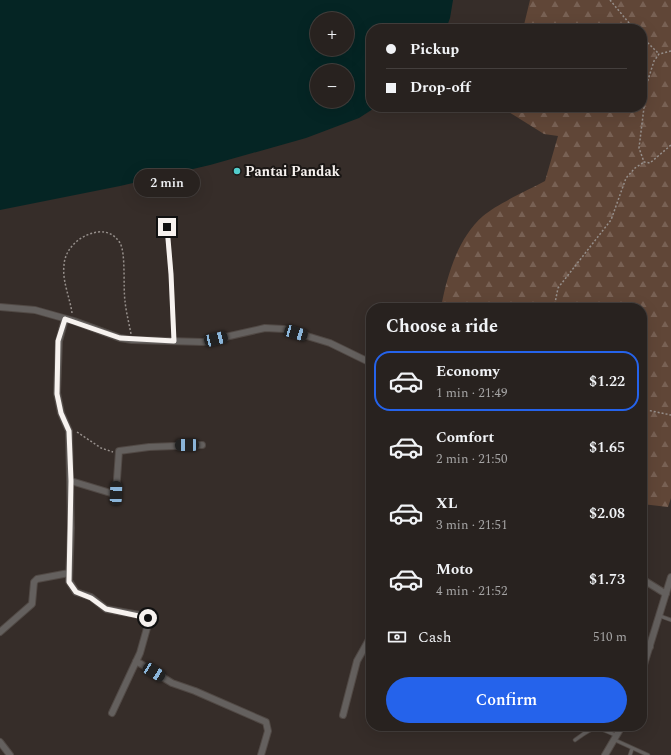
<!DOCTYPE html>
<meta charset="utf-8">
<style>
body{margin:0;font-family:Spectral,serif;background:#342f2c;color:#f1f3f6;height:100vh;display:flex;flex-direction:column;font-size:15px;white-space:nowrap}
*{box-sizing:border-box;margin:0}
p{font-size:13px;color:#a5a4a4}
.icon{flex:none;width:22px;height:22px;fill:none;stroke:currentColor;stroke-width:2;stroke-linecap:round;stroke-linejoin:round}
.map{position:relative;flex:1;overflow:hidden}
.sheet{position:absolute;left:366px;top:303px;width:281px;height:428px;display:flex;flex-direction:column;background:#28221f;border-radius:16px;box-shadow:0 4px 16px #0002,0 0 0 1px #443f3d}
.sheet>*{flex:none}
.top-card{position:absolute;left:366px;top:24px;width:281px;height:88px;border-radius:16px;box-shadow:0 4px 16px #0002,0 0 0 1px #443f3d;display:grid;align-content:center;height:88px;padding:0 20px;background:#28221f}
.buttons{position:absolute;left:310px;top:12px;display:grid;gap:8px}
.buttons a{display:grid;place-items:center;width:44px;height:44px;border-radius:50%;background:#28221f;box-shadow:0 4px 16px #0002,0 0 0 1px #443f3d;font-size:20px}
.end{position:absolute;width:18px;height:18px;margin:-9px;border:5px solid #f7f2ef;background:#111;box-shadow:0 0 0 2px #111}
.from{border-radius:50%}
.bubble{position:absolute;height:28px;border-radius:14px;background:#28221f;box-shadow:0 4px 16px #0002,0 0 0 1px #443f3d;font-size:13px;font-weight:600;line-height:28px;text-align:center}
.car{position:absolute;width:12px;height:24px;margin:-12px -6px;border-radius:5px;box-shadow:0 0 3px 1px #0007;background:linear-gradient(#222 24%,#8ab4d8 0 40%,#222 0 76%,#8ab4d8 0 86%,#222 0)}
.top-card b{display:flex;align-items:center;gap:14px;height:38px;font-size:15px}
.top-card b+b{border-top:1px solid #443f3d}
.top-card i{width:10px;height:10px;background:#f1f3f6}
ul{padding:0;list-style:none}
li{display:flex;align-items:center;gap:12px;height:60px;margin:0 8px 6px;padding:0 12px;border:2px solid transparent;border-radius:16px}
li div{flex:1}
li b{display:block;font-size:15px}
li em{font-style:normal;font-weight:600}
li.active{border-color:#2563eb}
li>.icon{width:36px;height:36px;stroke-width:1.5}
h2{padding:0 20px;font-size:18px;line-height:48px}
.pay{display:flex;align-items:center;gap:10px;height:44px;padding:0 20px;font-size:15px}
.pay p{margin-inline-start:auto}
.action{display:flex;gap:8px;margin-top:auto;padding:8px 20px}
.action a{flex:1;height:46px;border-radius:24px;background:#2563eb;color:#fff;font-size:16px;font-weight:600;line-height:46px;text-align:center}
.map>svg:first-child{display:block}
</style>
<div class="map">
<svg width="671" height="755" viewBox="0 0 671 755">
<defs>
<pattern id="forest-firs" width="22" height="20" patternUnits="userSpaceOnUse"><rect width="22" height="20" fill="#604637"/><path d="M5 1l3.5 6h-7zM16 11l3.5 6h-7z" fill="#786154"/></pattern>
</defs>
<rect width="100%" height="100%" fill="#362d29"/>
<!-- forest -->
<path fill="url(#forest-firs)" d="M530 0H671V498L668 507 642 504V308H441C447 275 458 238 483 216 497 204 528 190 545 181L558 136 544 134 501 107H642V29H523Z"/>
<!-- water -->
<path fill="#052524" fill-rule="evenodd" d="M0 0H453L450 18 446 29H371V107H376L359 118 306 138 210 165 120 186 0 210ZM317 19H347V49H317ZM317 71H347V101H317Z"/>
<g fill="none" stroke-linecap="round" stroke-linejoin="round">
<!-- lane casing -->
<g stroke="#514945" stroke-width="4.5">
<path id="lane" d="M167 227 171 274 174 341
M660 616 671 620
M575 740C596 725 594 725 617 736
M615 740 648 755
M630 755 632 749"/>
</g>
<!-- street casing -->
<g stroke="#514945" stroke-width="8">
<path id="street" d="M0 307 35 310 74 321 120 338 132 340 203 342 265 328 284 329 330 343 371 363
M65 319 59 341 57 393 61 413 69 431 71 528 69 581 76 592 91 597 106 609 145 616 149 621 140 653 112 713
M71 481 114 494 116 493 119 451 149 447 202 445
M642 579 666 594
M0 632 32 604 34 582 37 579 69 573
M642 645 650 647
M136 661 172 683 195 691 266 722 268 731 261 755
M642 671 671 577
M343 715 357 661 371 636
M0 742 10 755
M605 755 622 726"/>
</g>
<!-- path -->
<path stroke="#968f8b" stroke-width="1.5" stroke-dasharray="2 2" stroke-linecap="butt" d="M610 0 634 29
M642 37 659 54
M671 51 659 54 654 61 647 83 639 148 644 162 650 163 671 145
M554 308 558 288 611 220 626 178 635 168 644 162
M72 313C70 298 62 281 64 265 65 248 81 234 98 232 108 231 115 235 120 243 126 253 123 288 125 301 126 312 129 323 131 334
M642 409 671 415
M77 432 101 448 113 452"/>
<!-- lane -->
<use href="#lane" stroke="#64605e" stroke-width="3"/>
<!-- street -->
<use href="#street" stroke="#64605e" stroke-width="6"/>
</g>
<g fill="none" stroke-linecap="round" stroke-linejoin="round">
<!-- route -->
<path stroke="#f7f2ef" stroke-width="5" d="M148 618 106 609 91 598 76 592 69 582 71 481 69 431 61 413 57 394 58 341 65 319 120 338 174 341 171 274 167 227"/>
</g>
<!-- markers -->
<circle fill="#52cdcc" stroke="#1b1715" stroke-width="1.5" cx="237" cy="171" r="4"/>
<g text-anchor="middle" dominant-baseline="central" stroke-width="4" stroke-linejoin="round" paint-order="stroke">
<!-- poi labels -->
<g font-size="14" font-weight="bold" fill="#f7f2ef" stroke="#1b1715" text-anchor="start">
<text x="245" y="171">Pantai Pandak</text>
</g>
</g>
</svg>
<div class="buttons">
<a>+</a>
<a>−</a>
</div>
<i class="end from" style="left:148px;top:618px"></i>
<i class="end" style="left:167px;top:227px"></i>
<div class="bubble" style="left:134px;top:169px;width:66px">2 min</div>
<i class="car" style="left:296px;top:333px;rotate:106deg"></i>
<i class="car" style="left:216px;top:339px;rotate:77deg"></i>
<i class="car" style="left:187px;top:445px;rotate:269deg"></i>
<i class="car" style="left:116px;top:493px;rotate:2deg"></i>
<i class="car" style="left:154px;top:672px;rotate:122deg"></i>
<div class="top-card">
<b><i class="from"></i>Pickup</b>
<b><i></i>Drop-off</b>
</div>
<section class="sheet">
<h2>Choose a ride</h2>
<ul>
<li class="active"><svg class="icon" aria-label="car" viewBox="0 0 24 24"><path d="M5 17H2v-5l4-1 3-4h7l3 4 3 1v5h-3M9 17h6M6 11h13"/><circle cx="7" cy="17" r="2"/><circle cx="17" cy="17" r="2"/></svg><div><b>Economy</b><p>1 min · 21:49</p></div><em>$1.22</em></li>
<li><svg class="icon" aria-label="car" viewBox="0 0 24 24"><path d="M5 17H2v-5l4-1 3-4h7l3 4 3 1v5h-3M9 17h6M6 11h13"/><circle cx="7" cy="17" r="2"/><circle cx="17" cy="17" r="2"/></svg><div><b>Comfort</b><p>2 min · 21:50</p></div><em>$1.65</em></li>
<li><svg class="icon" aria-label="car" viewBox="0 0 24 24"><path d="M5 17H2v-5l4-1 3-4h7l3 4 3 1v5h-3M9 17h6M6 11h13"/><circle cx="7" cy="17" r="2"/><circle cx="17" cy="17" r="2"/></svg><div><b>XL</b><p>3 min · 21:51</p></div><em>$2.08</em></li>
<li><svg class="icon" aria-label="car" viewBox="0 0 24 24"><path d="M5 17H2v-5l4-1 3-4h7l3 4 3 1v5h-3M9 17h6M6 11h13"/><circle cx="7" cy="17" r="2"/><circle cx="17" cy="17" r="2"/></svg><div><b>Moto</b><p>4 min · 21:52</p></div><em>$1.73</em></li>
</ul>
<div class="pay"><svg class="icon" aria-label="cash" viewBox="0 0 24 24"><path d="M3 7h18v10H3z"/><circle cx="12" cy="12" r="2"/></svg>Cash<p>510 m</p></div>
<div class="action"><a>Confirm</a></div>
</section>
</div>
